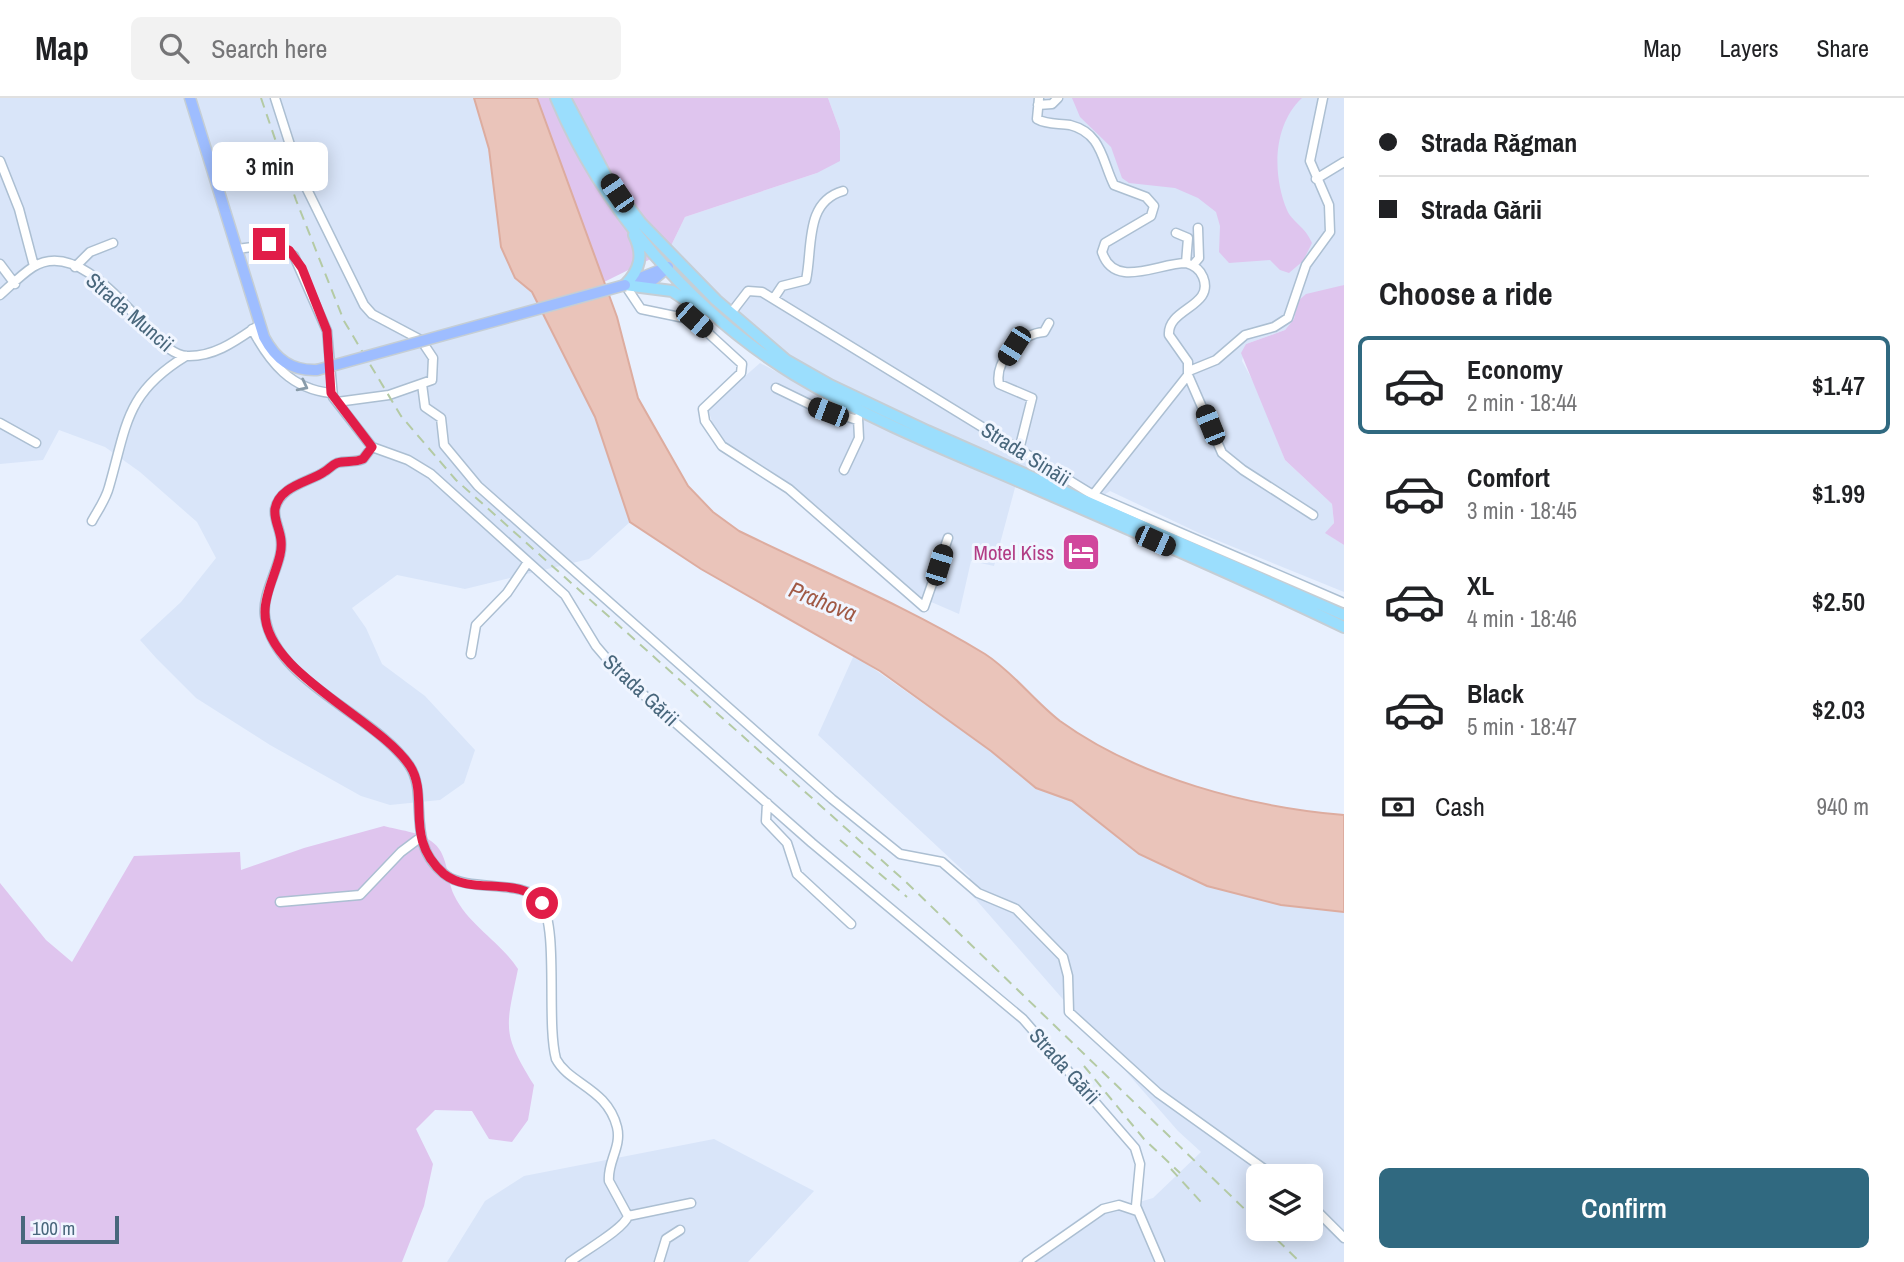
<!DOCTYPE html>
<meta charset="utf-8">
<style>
body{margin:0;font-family:"Archivo Narrow",sans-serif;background:#f2f2f2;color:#202124;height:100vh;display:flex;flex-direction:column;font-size:26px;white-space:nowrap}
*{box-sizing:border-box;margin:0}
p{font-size:23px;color:#757577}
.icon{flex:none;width:38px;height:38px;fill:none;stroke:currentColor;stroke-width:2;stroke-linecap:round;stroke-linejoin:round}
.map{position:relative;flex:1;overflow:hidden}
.details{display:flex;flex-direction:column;background:#fff;width:560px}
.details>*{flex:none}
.hud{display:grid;align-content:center;height:154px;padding:0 35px;background:#fff}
.fabs{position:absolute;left:1246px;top:1066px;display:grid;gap:14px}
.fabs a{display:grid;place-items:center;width:77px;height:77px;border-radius:10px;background:#fff;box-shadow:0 4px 18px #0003;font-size:35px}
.scale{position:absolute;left:21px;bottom:18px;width:98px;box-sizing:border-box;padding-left:7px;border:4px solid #49677c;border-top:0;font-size:19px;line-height:24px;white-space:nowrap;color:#49677c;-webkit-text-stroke:5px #f0f5ff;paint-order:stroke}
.end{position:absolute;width:32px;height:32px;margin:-16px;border:9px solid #e11d48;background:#fff;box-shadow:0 0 0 4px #fff}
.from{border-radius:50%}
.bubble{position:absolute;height:49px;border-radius:10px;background:#fff;box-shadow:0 4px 18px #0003;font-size:23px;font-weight:600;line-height:49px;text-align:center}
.car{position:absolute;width:21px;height:42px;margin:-21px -10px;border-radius:9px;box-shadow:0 0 5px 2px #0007;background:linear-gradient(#222 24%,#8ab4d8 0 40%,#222 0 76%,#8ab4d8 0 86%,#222 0)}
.hud b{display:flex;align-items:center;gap:24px;height:66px;font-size:26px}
.hud b+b{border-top:2px solid #e0e0e0}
.hud i{width:18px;height:18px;background:#202124}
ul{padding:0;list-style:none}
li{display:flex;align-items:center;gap:21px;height:98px;margin:0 14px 10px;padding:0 21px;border:4px solid transparent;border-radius:10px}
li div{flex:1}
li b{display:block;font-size:26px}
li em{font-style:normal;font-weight:600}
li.current{border-color:#306980}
li>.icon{width:63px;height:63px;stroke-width:1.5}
h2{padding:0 35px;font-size:32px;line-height:84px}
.pay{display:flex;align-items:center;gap:18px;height:77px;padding:0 35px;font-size:26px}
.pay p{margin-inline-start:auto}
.cta{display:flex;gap:14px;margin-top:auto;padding:14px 35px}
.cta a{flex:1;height:80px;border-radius:10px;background:#306980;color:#fff;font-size:28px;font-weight:600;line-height:80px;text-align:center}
header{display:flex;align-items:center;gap:42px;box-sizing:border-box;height:98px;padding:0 35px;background:#fff;border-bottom:2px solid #e0e0e0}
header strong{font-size:33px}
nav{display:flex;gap:38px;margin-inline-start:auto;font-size:24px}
.search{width:490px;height:63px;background:#f2f2f2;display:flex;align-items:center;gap:18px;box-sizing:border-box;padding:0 24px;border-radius:10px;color:#757577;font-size:26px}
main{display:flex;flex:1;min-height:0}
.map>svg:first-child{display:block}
</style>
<header>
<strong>Map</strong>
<div class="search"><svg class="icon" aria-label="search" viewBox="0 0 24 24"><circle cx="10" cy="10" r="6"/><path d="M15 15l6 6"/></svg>Search here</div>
<nav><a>Map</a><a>Layers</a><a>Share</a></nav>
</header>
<main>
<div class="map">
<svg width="1344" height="1164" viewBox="0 0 1344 1164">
<rect width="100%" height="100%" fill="#e8f0fe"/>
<!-- residential -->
<path fill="#d9e5f9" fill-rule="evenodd" d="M0 0H474L489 51 501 149 515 180 532 194 595 319 630 424 589 461 465 491 397 477 352 510 366 530 382 566 425 598 475 652 464 685 440 702 390 707 361 698 270 647 196 600 157 561 140 542 181 504 216 460 197 424 140 374 105 349 59 332 43 362 0 366Z
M828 0H1344V187L1298 204 1294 221 1285 232 1246 246 1242 263 1260 296 1285 362 1332 406 1334 425 1326 435 1344 447V494L1199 435 1110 393 1096 402 854 296 797 265 736 217 669 152 685 119 817 75 840 33Z
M760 265 850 313 1016 386 994 468 971 463 959 516 922 500 791 387 730 348 715 333 708 311Z
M854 557 991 653 1036 690 1072 703 1139 756 1208 788 1281 807 1344 814V1164H1018L1091 1112 1107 1105 1129 1107 1153 1100 1201 1054 1178 1033 964 788 970 779 818 637ZM1258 1078H1311V1130H1258Z
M714 1041 814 1093 748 1164H447L485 1103 524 1078Z"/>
<!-- green -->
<path fill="#dfc5ee" d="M537 0H828L840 33V63L817 75 685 119 669 152 604 184Z
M1072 0H1302C1273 27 1272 76 1287 112 1292 124 1305 128 1312 145L1303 163 1289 175 1280 172 1270 162 1229 165 1219 154 1220 128 1216 114 1198 100 1175 90 1129 85 1122 80 1111 49 1080 19Z
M1344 187V447L1325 435 1334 425 1332 406 1285 362 1241 255 1246 246 1285 232 1294 221 1298 203 1306 196Z
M384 728C398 732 420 734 431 743 449 755 446 780 454 797 469 828 500 843 518 871 506 930 501 934 534 987L528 1022 512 1044 489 1041 472 1013 435 1012 416 1031 433 1066 424 1108 402 1164H0V785L46 842 72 864 134 758 240 754 241 772 304 750Z"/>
<!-- water -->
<path fill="#eac4ba" stroke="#ddac9f" stroke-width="2" d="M474 0H537L617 219 638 300 688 388 713 414 739 433C821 473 906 508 985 556 1013 574 1034 603 1060 623 1139 680 1249 709 1344 717V814L1281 807 1207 788 1139 756 1072 703 1036 690 991 653 880 573 701 471 630 424 595 319 532 194 515 180 501 149 489 51Z"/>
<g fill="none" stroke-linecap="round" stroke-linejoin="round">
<!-- minor casing -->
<g stroke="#acbfd2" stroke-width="11">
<path id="minor" d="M275 0 299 75 364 207 372 216 421 242 433 260 432 282 389 297 337 304
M1039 0 1037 21C1047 27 1059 25 1070 27 1102 35 1102 63 1114 87L1146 99 1154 108 1151 118 1105 145 1102 154C1114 192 1158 165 1186 165 1193 167 1200 171 1203 179 1215 209 1167 210 1169 237L1188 264V277L1222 355 1243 372 1313 417
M1038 7 1052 6 1058 0
M0 63 19 111 34 168
M1316 81 1344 64
M1176 135 1188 140 1186 165
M237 151 274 146 294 158 327 233 333 299 372 349 408 362 431 376 565 497 596 548 620 576 812 745 1023 921 1135 1050 1140 1066 1136 1108 1160 1164
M0 166 15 186
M1193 167 1199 160 1198 130
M75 169 90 154 113 145
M625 187 641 211 694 222 742 266 741 275 703 311 705 323 722 348 789 391 924 509 948 440
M0 197C10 188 22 176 33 169 78 141 129 214 155 238 164 247 174 257 187 258 215 259 237 242 259 227
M774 200 782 188 806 182C813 150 804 104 843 93
M731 215 748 193 762 194 1093 397 1344 505
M252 231C270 265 291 291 331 295
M1189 273 1216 262 1245 237 1274 229 1288 220 1306 167 1330 134 1329 107 1310 63 1323 0
M422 286 425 309 441 320 444 347 478 388 832 701 900 756 942 764 978 795 1016 811 1063 859 1068 878 1069 914 1158 995 1274 1078
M776 290 809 306 857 322
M0 325 36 345
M372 349 363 361C354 365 346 362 337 365 332 367 329 371 324 374 309 384 280 388 275 411 273 424 285 436 280 457 276 475 262 499 265 518 274 584 373 615 409 667 430 697 403 747 447 778 470 794 527 781 541 804 559 831 546 923 556 961 569 986 607 990 617 1029 622 1049 607 1064 609 1083L628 1118C624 1131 584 1153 570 1164
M1019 352 1032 300 999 286C994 262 1022 235 1044 234L1049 225
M844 372 859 340 858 320
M1093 397 1188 277
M92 423C98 412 106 401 109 389 127 327 125 295 186 258
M471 556 476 527 507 495 528 464
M767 705 766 723 787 745 797 776 851 826
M280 804 360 797 401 754 421 739
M1311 1107 1344 1140
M628 1118 691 1105
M659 1164 666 1141 680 1132
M1027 1164 1103 1111 1119 1107 1137 1113"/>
</g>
<!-- major casing -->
<g stroke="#c5ced5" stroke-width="13">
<path id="major" d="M190 0 264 239C276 262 292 273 317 272
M628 185 668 169
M632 186 654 181 668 169"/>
</g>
<!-- highway casing -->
<g stroke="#c5ced5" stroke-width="14">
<path id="highway" d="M556 0C603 112 691 213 795 277 868 321 951 354 1030 388 1135 434 1241 479 1344 529
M565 0 607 80 641 125 716 202 786 262 830 287 927 333 1344 517
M625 187 672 193 702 213
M625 187C640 172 644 157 634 137"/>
</g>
<!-- minor -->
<use href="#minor" stroke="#fff" stroke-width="8"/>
<!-- major -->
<use href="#major" stroke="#9ebdff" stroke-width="10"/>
<!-- highway -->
<use href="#highway" stroke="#9bdefd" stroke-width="10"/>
<!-- rail -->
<path stroke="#b4caa4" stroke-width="2" stroke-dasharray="10 7" stroke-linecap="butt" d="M261 0 296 102 344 223 401 318 456 382 906 784 1258 1124
M840 742 907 799
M1084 968 1144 1041 1180 1075
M1171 1071 1201 1104
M1265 1130 1300 1164"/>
<!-- major-bridge casing -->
<g stroke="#c5ced5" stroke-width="13" stroke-linecap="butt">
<path id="major-bridge" d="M317 272 625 187"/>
</g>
<!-- major-bridge -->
<use href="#major-bridge" stroke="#9ebdff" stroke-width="10"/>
</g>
<!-- one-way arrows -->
<defs><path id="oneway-chevron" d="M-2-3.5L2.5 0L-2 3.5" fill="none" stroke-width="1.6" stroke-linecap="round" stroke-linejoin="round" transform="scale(1.75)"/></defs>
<use stroke="#899caa" href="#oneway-chevron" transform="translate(303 288) rotate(27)"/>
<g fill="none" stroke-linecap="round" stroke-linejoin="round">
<!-- route -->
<path stroke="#e11d48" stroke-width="9" d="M269 146 289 152 302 170 327 233 331 295 372 349 363 361C354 365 346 362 337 365 332 367 329 371 324 374 309 384 279 388 275 411 273 425 285 436 280 457 276 475 265 495 265 513 263 574 378 620 410 668 430 699 403 741 444 776 471 798 520 777 542 805"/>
</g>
<!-- icons -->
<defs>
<g id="hotel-square" transform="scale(2.0125)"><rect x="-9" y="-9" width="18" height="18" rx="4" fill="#d1479c" stroke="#f0f5ff"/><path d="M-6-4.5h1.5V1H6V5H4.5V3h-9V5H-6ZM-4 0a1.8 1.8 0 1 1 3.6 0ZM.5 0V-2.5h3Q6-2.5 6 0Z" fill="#fff"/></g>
</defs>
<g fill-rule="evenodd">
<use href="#hotel-square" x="1081" y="454"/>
</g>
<g text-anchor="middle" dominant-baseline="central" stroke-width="6" stroke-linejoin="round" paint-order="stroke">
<!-- street labels -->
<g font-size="21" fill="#49677c" stroke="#f0f5ff">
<text transform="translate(130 214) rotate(41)">Strada Muncii</text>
<text transform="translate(1026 356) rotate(32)">Strada Sinăii</text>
<text transform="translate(641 592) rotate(43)">Strada Gării</text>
<text transform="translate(1065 968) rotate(48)">Strada Gării</text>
</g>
<!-- hotel labels -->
<g font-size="21" fill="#b23c85" stroke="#f0f5ff" text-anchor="end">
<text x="1054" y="454">Motel Kiss</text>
</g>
<!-- water labels -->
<g font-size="23" font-style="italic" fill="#a05945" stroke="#f0f5ff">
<text transform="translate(823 503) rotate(22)">Prahova</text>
</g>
</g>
</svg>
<div class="fabs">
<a><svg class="icon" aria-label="layers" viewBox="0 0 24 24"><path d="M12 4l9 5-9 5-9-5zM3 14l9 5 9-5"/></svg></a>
</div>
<div class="scale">100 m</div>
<i class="end from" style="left:542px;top:805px"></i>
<i class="end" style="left:269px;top:146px"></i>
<div class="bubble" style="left:212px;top:44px;width:116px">3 min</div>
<i class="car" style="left:617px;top:95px;rotate:326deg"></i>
<i class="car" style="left:694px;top:222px;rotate:131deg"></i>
<i class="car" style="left:1014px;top:248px;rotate:212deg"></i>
<i class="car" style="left:828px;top:314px;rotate:291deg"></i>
<i class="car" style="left:1210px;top:327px;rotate:338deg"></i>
<i class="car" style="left:1155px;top:443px;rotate:114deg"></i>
<i class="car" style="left:939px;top:467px;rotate:17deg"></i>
</div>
<section class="details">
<div class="hud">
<b><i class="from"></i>Strada Răgman</b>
<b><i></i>Strada Gării</b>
</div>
<h2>Choose a ride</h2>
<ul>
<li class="current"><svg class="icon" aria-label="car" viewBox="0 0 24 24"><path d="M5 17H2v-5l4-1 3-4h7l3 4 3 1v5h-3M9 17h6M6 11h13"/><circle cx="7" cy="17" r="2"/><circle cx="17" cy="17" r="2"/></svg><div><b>Economy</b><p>2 min · 18:44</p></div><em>$1.47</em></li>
<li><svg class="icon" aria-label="car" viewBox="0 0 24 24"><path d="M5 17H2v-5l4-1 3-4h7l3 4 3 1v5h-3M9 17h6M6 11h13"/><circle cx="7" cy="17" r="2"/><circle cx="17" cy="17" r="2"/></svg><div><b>Comfort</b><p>3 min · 18:45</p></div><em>$1.99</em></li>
<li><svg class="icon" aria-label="car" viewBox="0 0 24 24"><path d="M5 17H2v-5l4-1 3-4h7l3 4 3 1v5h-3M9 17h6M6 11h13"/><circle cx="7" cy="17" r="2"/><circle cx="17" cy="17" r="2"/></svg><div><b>XL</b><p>4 min · 18:46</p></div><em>$2.50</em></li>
<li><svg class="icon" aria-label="car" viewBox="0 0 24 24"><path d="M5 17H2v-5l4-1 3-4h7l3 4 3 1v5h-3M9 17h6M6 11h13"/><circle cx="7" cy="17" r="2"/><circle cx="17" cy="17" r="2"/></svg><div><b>Black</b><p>5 min · 18:47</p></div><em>$2.03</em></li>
</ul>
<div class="pay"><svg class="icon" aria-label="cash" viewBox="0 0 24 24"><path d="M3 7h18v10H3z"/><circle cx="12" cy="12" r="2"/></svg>Cash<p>940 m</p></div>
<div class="cta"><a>Confirm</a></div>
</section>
</main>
